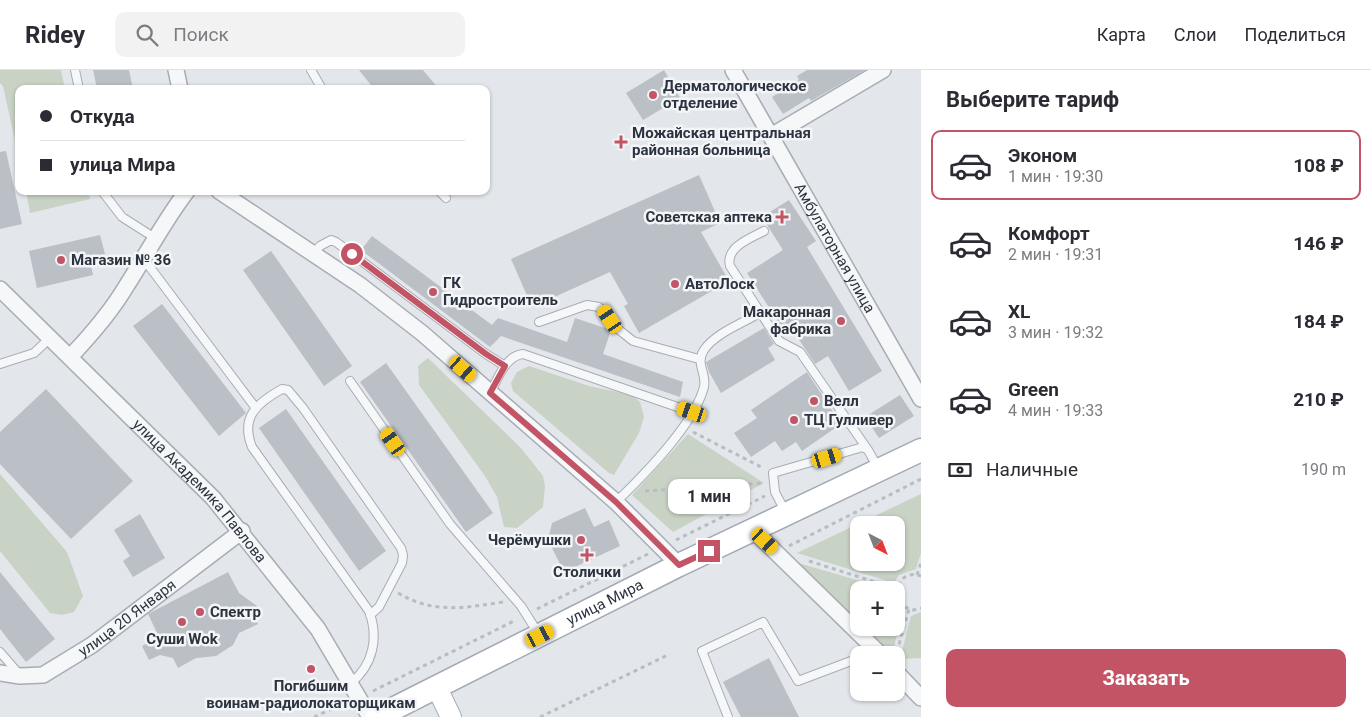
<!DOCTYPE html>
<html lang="ru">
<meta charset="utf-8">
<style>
body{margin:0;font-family:Roboto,sans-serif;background:#f2f2f3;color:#2b2b33;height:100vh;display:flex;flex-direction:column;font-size:19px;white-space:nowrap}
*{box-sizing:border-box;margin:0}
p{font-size:16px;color:#7c7c81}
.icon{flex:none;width:28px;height:28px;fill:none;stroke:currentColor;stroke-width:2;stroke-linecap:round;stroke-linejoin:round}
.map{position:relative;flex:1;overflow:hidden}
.sheet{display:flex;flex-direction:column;background:#fff;width:450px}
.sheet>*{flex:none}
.banner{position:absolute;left:15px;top:15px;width:475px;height:110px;border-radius:10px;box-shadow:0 1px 4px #0004;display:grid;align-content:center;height:110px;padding:0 25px;background:#fff}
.needle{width:32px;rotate:138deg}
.tools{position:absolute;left:850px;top:446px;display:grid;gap:10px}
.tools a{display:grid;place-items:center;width:55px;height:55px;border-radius:10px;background:#fff;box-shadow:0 1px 4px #0004;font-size:25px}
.end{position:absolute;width:22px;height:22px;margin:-11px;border:6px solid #c35465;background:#fff;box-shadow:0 0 0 2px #fff}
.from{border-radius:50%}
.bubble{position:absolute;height:35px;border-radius:10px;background:#fff;box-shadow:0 1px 4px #0004;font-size:16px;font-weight:700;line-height:35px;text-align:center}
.car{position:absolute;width:15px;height:30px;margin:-15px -8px;border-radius:6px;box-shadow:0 0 4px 1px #0007;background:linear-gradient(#f5c518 24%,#345 0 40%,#f5c518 0 76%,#345 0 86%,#f5c518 0)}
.banner b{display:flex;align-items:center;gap:18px;height:48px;font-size:19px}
.banner b+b{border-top:1px solid #e1e1e2}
.banner i{width:12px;height:12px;background:#2b2b33}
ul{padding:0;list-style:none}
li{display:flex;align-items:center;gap:15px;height:70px;margin:0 10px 8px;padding:0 15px;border:2px solid transparent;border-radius:10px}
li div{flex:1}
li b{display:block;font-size:19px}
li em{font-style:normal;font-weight:700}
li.on{border-color:#c35465}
li>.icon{width:45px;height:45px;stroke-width:1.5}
h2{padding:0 25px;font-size:22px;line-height:60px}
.pay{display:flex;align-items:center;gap:12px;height:55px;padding:0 25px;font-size:19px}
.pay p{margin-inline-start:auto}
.button{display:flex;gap:10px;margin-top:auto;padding:10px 25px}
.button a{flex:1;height:58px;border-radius:10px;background:#c35465;color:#fff;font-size:20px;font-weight:700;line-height:58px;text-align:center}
header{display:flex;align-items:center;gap:30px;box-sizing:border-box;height:70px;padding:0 25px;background:#fff;border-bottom:1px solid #e1e1e2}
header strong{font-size:24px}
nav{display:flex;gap:28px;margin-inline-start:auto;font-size:18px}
.search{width:350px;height:45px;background:#f2f2f3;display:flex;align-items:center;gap:12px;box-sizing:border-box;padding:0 18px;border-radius:10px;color:#7c7c81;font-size:19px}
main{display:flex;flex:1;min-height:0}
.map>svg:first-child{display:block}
</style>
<header>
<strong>Ridey</strong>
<div class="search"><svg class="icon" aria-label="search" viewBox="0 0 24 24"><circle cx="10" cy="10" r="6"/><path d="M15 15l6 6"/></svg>Поиск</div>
<nav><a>Карта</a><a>Слои</a><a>Поделиться</a></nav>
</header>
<main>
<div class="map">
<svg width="921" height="647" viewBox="0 0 921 647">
<rect width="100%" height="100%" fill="#e3e6ea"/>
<!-- green -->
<path fill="#c9d3c5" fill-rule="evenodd" d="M0 0H61L65 19H19V89L3 16 0 13Z
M26 121H88L90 129 30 143Z
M428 288 521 378 543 406 545 416 543 437 517 458 504 457 497 427 485 406 419 315 418 296Z
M529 296 589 316 632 325 640 332 644 347 639 363 614 405 609 403 513 321 511 313 517 302Z
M688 364 764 413 673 462 632 425Z
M0 404 67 482 83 526 74 542 62 545 50 543 0 481Z
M921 424V483L916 499 899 505 894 513 797 483ZM859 455H896V492H859Z
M795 492 891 520H859V555Z
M896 537 902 544 892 585H889L861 558H896Z
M921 542V588L900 589 911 546Z"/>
<!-- building -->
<path fill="#bbbfc6" d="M93 0H129L133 19H97Z
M359 0H423L439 19H374Z
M664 0 680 28 643 50 626 23Z
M807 0H865L811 31 809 28 783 44 772 27 799 10 797 6Z
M6 81 22 154 0 159V82Z
M699 105 720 153 701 162 729 211 639 263 624 236 628 234 610 202 532 237 511 189Z
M789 130 816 171 807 177 882 301 849 321 828 286 815 294 794 262 783 267 773 252 777 250 747 203 783 180 762 147Z
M100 165 105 184 89 187 93 205 37 218 29 181Z
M372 166 492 255 498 248 567 272 575 248 611 260 603 284 683 312 680 327 501 266 490 277 361 180Z
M271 181 352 296 324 316 243 200Z
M162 234 246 343 219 366 133 256Z
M764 258 774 274 768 278 775 290 721 323 709 302 706 292Z
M386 293 493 443 466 462 360 312Z
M807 302 841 354 802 381 796 372 782 381 775 371 751 387 734 363 757 348 751 340Z
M46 319 133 411 71 469 0 394V362Z
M900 325 914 346 879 368 865 347Z
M286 339 386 481 359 501 259 358Z
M585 438 594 457 609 450 620 476 564 502 548 470 552 453Z
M140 444 165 488 133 507 123 491 130 486 114 460Z
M0 502 55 569 26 592 0 559Z
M228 502 239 523 257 536 253 544 258 554 239 563 233 575 216 586 196 588 178 598 173 588 160 585 149 590 142 576 159 567 148 544Z
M769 588 799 647H741L723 612Z"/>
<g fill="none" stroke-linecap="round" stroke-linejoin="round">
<!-- lane casing -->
<g stroke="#a8adb4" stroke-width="10">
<path id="lane" d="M75 0 79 19
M311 0 322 19
M102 121 122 147 155 168
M439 121 446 128
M764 161C751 168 725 177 730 196L779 271 800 282 868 380
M313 184 320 176 331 170 336 172 486 284 505 296
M143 188 255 337
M539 252 587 235 599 237 618 259 633 271 699 289
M0 294 34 283 50 268
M350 311 450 454 521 536 538 563
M490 323C498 309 505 286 523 284L692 342
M616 432C644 405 694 355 704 317 707 303 695 294 704 280 715 263 744 253 761 242
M785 441 775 422 773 403 863 377 868 380 878 398
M0 582 19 604
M351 613C373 595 379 568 369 541L252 377C240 347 257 333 282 319L288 320 303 338 401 478 403 485 402 493 379 537 370 545
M728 647 702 581 763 552 798 611 859 588"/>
</g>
<!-- street casing -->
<g stroke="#a8adb4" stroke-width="18">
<g id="street">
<path d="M176 0 180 19"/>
<path id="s1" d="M733 0 921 329"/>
<path d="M771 66 883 0"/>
<path d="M219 121 360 215 422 263 616 432 679 495"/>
<path id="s2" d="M0 219 213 428 318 559 370 647"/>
<path d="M70 287C91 265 111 242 127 215 147 184 164 151 187 121"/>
<path d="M753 460 881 585"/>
<path d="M896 602 921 628"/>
<path id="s3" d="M0 603 20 606 43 605 92 575 242 461"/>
</g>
</g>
<!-- secondary casing -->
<g stroke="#a8adb4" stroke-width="22">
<path id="secondary" d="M437 618 451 647"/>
</g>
<!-- primary casing -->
<g stroke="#a3aab5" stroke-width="25">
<g id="primary">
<path id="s4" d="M377 647 679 495 921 380"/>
</g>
</g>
<!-- path -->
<path stroke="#b9bcc1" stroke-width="3" stroke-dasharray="4 4" stroke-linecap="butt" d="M693 362 763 398
M645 421 763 413
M676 470 765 426
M789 476 921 409
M809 491 897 519
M917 505 921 493
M398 523C433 544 464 538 503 532
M896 523C898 510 907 501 921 506
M896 524 904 537 914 540 921 538
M537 539 648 484
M897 582 909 539
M373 621 516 550
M314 647 345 633
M540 647 668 585"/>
<!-- lane -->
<use href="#lane" stroke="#f5f7f8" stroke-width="8"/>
<!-- street -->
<use href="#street" stroke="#f5f7f8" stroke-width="15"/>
<!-- secondary -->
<use href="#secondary" stroke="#fff" stroke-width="20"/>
<!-- primary -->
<use href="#primary" stroke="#fff" stroke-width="22"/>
</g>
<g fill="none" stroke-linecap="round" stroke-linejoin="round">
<!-- route -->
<path stroke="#c35465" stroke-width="6" d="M352 184 486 284 505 296 490 323 616 432 679 495 709 481"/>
</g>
<!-- markers -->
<g fill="#c35465" stroke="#f3f5f7" stroke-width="2">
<circle cx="653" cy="25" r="5"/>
<path d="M618.5 64.5h5v5h5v5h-5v5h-5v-5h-5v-5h5z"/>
<path d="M779.5 139.5h5v5h5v5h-5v5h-5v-5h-5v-5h5z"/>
<circle cx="61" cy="190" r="5"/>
<circle cx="675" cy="214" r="5"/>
<circle cx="433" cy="222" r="5"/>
<circle cx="841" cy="251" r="5"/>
<circle cx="814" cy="331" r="5"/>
<circle cx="794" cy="350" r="5"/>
<circle cx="581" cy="470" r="5"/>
<path d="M584.5 477.5h5v5h5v5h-5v5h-5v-5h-5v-5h5z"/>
<circle cx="200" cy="542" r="5"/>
<circle cx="182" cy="552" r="5"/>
<circle cx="311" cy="599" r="5"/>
</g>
<g text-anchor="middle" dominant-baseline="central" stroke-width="5" stroke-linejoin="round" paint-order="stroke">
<!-- poi labels -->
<g font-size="15" font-weight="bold" fill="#2c3441" stroke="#f3f5f7" text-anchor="start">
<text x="663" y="16">Дерматологическое<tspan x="663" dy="17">отделение</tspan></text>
<text x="632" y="63">Можайская центральная<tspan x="632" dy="17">районная больница</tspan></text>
<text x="772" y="147" text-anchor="end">Советская аптека</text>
<text x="71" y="190">Магазин № 36</text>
<text x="443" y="213">ГК<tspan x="443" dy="17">Гидростроитель</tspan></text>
<text x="685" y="214">АвтоЛоск</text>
<text x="831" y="242" text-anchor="end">Макаронная<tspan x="831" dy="17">фабрика</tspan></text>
<text x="824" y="331">Велл</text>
<text x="804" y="350">ТЦ Гулливер</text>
<text x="571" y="470" text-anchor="end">Черёмушки</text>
<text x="587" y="502" text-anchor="middle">Столички</text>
<text x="210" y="542">Спектр</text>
<text x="182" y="569" text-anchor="middle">Суши Wok</text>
<text x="311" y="616" text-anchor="middle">Погибшим<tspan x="311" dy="17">воинам-радиолокаторщикам</tspan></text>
</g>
<!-- street labels -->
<g font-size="15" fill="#2c3441" stroke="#f3f5f7">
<text stroke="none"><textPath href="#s1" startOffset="205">Амбулаторная улица</textPath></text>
<text stroke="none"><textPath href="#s2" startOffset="284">улица Академика Павлова</textPath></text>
<text stroke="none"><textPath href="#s4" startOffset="255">улица Мира</textPath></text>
<text stroke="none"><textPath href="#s3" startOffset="145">улица 20 Января</textPath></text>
</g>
</g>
</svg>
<div class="tools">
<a><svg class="needle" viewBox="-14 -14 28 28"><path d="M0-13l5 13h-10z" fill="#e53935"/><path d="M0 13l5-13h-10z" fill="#7c7c81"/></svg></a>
<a>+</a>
<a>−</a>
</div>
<i class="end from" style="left:352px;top:184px"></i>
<i class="end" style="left:709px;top:481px"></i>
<div class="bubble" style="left:668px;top:409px;width:82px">1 мин</div>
<i class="car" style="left:610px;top:249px;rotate:326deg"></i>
<i class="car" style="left:463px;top:299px;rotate:131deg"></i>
<i class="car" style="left:692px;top:342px;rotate:289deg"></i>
<i class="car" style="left:393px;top:372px;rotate:325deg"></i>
<i class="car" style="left:827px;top:388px;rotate:73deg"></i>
<i class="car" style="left:765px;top:471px;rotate:132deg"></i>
<i class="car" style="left:540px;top:566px;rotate:63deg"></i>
<div class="banner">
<b><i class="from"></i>Откуда</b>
<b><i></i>улица Мира</b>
</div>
</div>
<section class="sheet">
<h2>Выберите тариф</h2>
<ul>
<li class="on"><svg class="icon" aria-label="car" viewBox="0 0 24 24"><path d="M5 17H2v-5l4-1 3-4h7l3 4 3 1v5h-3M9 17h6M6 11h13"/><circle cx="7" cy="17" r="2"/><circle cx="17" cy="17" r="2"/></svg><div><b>Эконом</b><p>1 мин · 19:30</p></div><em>108 ₽</em></li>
<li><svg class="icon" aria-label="car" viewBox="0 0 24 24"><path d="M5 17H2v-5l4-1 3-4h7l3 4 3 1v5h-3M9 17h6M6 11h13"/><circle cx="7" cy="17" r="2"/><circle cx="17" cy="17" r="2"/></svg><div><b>Комфорт</b><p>2 мин · 19:31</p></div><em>146 ₽</em></li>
<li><svg class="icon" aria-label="car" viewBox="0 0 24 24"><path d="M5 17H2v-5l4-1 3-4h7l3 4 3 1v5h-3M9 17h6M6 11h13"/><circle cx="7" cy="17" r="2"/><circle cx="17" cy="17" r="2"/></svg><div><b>XL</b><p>3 мин · 19:32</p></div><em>184 ₽</em></li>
<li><svg class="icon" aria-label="car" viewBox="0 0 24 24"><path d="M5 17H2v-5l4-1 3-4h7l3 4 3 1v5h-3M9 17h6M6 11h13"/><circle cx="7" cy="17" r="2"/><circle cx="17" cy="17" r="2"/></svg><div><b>Green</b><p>4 мин · 19:33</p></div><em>210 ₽</em></li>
</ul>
<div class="pay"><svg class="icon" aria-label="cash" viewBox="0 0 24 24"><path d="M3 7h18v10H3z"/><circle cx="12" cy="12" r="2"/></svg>Наличные<p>190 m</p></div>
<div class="button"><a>Заказать</a></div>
</section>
</main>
